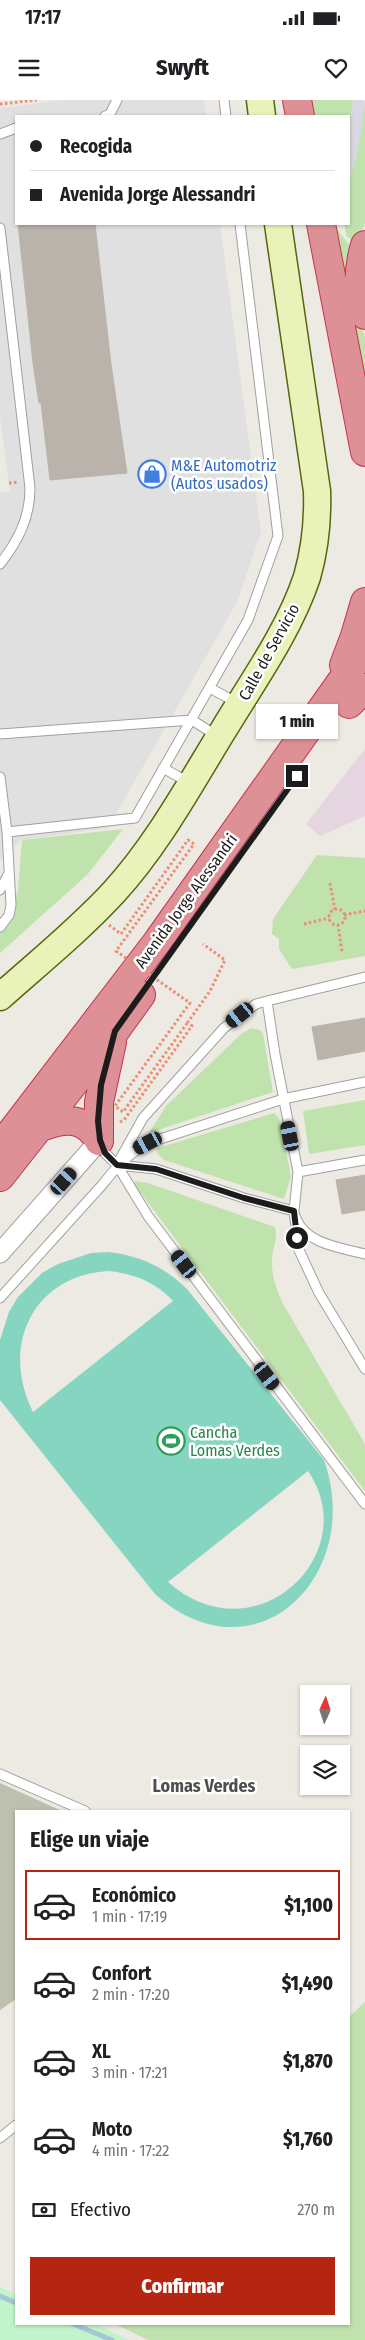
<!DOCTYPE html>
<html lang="es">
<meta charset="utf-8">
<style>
body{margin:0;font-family:"Fira Sans Condensed",sans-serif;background:#f2f2f2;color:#202124;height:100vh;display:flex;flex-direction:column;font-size:19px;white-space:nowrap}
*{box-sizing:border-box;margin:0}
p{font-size:16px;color:#757577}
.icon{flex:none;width:28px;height:28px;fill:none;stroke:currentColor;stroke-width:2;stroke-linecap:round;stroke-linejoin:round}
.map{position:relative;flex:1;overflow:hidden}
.side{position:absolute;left:15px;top:1710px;width:335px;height:515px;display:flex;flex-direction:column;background:#fff;border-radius:0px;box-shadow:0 1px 4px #0004}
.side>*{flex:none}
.hud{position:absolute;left:15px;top:15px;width:335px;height:110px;border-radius:0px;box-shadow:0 1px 4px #0004;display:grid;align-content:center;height:110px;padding:0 15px;background:#fff}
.needle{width:32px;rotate:3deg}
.controls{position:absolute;left:300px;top:1585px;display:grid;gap:10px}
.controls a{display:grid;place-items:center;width:50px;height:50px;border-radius:0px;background:#fff;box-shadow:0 1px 4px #0004;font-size:25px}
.end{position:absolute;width:22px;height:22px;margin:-11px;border:6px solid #1c1c1c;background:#fff;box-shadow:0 0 0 2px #fff}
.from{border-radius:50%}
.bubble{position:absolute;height:35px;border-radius:0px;background:#fff;box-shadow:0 1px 4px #0004;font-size:16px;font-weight:800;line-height:35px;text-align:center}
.car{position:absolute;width:15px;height:30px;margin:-15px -8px;border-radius:6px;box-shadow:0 0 4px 1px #0007;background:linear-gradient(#222 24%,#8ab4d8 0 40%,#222 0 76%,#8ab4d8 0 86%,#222 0)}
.hud b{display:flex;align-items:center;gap:18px;height:48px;font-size:19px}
.hud b+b{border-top:1px solid #e0e0e0}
.hud i{width:12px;height:12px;background:#202124}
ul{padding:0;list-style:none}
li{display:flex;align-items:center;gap:15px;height:70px;margin:0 10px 8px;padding:0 5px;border:2px solid transparent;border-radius:0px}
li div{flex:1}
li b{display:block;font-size:19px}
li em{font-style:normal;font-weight:800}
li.selected{border-color:#b52612}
li>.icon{width:45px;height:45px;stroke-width:1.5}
h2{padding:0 15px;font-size:22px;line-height:60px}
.pay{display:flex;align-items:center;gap:12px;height:55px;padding:0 15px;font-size:19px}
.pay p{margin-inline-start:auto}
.button{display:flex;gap:10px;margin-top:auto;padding:10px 15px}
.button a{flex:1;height:58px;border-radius:0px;background:#b52612;color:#fff;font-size:20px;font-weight:800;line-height:58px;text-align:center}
.status{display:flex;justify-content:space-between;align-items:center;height:35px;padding:0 25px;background:#fff;direction:ltr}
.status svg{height:14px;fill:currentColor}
header{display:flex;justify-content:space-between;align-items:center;height:65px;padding:0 15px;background:#fff;font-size:22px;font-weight:800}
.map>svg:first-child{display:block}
</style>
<div class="status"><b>17:17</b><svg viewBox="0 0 49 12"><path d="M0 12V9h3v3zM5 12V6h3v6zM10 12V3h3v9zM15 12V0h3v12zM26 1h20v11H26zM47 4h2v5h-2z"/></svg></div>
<header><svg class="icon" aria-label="menu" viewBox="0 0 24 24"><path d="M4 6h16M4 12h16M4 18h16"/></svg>Swyft<svg class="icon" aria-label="heart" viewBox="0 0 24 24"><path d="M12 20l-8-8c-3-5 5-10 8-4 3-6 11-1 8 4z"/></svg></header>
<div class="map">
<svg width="365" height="2240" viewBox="0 0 365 2240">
<rect width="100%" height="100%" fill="#eceae2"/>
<!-- industrial -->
<path fill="#e5d5e0" d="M365 649V716L320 736 306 724Z"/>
<!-- construction -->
<path fill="#bec0af" d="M0 1683 62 1711H16V1899L0 1910Z"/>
<!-- grass -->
<path fill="#c0e2ac" d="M306 0H353L349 36V16H309Z
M365 0V124L357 141 347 137 344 124H349V84L358 48Z
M331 124H336L337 129 354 151 357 217 365 237V298Z
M123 729 87 775 0 853V822L14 803 18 789 22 740Z
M317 755 365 758V856L292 869 279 849V839L272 834 273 819Z
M251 928 260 930 263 934 273 992 149 1033 166 1006 240 935Z
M365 1000V1045L309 1054 303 1011Z
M274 1013 279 1018 291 1076 284 1099 164 1060 157 1053V1048L161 1047Z
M135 1081 148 1083 275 1127C278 1136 273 1149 272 1159 271 1175 276 1187 282 1202L365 1344V1391L134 1084Z
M365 1902V2240H148L115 2224H349V1917Z"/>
<!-- park -->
<path fill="#c2f4cc" d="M0 2187 16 2195V2224H96L129 2240H0Z"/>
<!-- pitch -->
<path fill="#86d5c0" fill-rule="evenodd" d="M109 1152C141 1156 164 1167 187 1189L324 1360C365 1477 254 1583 155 1494L0 1300V1240L9 1212 18 1197 42 1173 58 1164 91 1153ZM109 1171C134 1174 156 1182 173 1201L33 1312C0 1246 33 1175 109 1171ZM308 1371C365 1454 255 1559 168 1482Z"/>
<!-- parking -->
<path fill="#e0e0e0" d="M63 0H204L206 16H16V124H220L261 433 237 502 108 728 21 740 0 760V392L10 391 0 317V8Z"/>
<!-- plaza -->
<path fill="#d8d7e2" d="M353 0H364L365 6 358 48 349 84V36Z"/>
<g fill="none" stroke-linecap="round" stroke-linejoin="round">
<!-- stream -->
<path stroke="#a6c5d6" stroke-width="5" d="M0 2196 16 2203
M73 2224 112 2240"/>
</g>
<!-- building -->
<path fill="#b9b3ac" stroke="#bcb3a6" d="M18 124H95L111 264 127 373 50 380 41 303H39L33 263Z
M365 918V951L318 960 312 927Z
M365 1075V1110L342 1114 336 1080Z"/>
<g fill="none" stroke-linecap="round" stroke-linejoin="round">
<!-- lane casing -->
<g stroke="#a0a0a0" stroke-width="11">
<path id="lane" d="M224 0 226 16
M105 16 110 14 117 0
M0 34 16 28
M0 128 30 388C30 418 18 441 0 464
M210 588 239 604
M0 634 192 620 217 636
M163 668 188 682
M0 677 7 732 11 805 9 815 0 827
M7 732 135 718 248 520 278 436 240 124
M0 790 9 773
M267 901 275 954 298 1072 294 1111 299 1150 319 1193 365 1269
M101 1044 105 1053 117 1065 148 1116 365 1404
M119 1061 143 1018 224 928 256 904 267 901 365 877
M117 1065 156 1069 244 1098 294 1111
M298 1072 365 1060
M296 1118C305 1144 342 1148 365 1154
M0 1198 103 1084C117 1066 128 1054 148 1043L283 999 365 982
M0 1674 85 1711
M0 2038 16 2025"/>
</g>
<!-- street casing -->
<g stroke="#a0a0a0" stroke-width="21">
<path id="street" d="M0 1153 99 1041"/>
</g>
<!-- secondary casing -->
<g stroke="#53670e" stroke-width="29">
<path id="secondary" d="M260 0 262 16
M0 897C38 863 79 830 114 792 158 744 190 684 224 629 253 581 289 531 307 477 315 449 318 420 317 391L278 124"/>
</g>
<!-- highway casing -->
<g stroke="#c63353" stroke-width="30">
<path id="highway" d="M297 0 300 16
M321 124 365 352
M365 145C358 168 358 192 365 215
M344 565 355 536 365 502
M349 604 365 588
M41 1027C65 1018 85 1016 99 1041
M99 1041V1002L112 942
M0 1047 157 842 365 548
M0 1077 115 931 141 895"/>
</g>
<!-- path -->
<path stroke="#ec8e73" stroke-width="3" stroke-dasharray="2.5 2.5" stroke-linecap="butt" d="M0 4 37 0
M9 383 18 382
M330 783 335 810
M329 817a8 8 0 1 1 16 0a8 8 0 1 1-16 0Z
M344 815 365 811
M304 824 329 818
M338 824 342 852
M109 825 121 834
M120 1022 124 1020 192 926 188 922 210 891 225 860 203 844"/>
<!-- lane -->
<use href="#lane" stroke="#fff" stroke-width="9"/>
<!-- street -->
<use href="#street" stroke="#fff" stroke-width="19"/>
<!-- secondary -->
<use href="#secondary" stroke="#e9f3b9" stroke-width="26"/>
<!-- highway -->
<use href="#highway" stroke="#dd9095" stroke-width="28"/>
<!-- path-bridge -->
<path stroke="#ec8e73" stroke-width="3" stroke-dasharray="2.5 2.5" stroke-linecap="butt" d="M121 834 188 740 194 744 116 851 190 903 115 1006 123 1012 188 922"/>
</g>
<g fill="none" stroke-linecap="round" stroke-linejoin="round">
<!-- route -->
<path stroke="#1c1c1c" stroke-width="6" d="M297 1138 294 1111 244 1098 156 1069 117 1065 105 1053 100 1040 98 1021 101 985 115 931 297 676"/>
</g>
<!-- icons -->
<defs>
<g id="shop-ring" transform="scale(1.4375)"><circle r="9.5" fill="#fff" stroke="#3f7fe0" stroke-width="1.5"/><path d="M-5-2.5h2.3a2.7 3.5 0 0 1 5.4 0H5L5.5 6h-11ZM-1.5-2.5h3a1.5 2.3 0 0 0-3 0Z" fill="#3f7fe0"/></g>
<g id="stadium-ring" transform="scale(1.4375)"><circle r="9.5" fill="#fff" stroke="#2e9e5b" stroke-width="1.5"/><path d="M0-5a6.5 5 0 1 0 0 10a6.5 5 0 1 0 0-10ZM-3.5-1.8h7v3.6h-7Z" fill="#2e9e5b"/></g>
</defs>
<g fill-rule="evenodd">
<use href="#shop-ring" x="152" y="374"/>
<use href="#stadium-ring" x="171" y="1341"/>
</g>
<g text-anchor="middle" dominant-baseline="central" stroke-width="5" stroke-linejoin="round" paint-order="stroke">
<!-- shop labels -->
<g font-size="16" fill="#366cbe" stroke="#fff" text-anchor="start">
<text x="171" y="365">M&amp;E Automotriz<tspan x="171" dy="18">(Autos usados)</tspan></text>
</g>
<!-- street labels -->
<g font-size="16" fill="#1c1c1c" stroke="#fff">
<text transform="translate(269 552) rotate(-61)">Calle de Servicio</text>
<text transform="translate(186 801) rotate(-54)">Avenida Jorge Alessandri</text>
</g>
<!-- leisure labels -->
<g font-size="16" fill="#27864d" stroke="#fff" text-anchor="start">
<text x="190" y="1332">Cancha<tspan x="190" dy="18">Lomas Verdes</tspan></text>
</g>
<!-- neighbourhood labels -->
<g font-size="18" font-weight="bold" fill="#4f4f4f" stroke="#fff">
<text x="204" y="1686">Lomas Verdes</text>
</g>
</g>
</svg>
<div class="controls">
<a><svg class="needle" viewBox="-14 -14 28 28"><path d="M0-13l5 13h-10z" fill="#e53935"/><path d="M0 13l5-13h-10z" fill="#757577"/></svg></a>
<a><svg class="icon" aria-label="layers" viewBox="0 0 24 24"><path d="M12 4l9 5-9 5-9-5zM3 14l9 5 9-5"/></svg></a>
</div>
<i class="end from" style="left:297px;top:1138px"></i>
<i class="end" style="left:297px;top:676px"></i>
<div class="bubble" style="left:256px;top:604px;width:82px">1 min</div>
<i class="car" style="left:240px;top:915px;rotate:231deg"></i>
<i class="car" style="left:290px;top:1036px;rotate:349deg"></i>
<i class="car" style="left:148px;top:1043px;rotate:242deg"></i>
<i class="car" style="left:64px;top:1081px;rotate:42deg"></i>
<i class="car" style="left:184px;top:1164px;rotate:323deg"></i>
<i class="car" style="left:267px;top:1276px;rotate:143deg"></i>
<div class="hud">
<b><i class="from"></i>Recogida</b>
<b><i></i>Avenida Jorge Alessandri</b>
</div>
<section class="side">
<h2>Elige un viaje</h2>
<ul>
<li class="selected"><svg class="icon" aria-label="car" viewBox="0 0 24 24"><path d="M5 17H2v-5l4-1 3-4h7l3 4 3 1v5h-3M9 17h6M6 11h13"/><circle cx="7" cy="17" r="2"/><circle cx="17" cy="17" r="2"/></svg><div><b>Económico</b><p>1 min · 17:19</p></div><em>$1,100</em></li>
<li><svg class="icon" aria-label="car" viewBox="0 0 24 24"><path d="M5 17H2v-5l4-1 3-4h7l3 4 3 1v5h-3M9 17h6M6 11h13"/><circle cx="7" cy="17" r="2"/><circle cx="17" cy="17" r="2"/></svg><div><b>Confort</b><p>2 min · 17:20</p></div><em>$1,490</em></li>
<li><svg class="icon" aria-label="car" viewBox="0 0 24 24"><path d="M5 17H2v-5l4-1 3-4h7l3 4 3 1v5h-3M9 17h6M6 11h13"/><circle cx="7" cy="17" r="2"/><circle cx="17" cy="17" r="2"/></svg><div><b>XL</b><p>3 min · 17:21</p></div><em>$1,870</em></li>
<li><svg class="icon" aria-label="car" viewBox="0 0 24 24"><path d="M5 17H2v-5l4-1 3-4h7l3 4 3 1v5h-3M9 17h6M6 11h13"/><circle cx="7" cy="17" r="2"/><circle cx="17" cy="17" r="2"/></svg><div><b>Moto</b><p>4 min · 17:22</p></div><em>$1,760</em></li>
</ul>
<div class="pay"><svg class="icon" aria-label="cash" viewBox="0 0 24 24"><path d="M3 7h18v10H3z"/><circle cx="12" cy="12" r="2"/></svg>Efectivo<p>270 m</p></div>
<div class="button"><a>Confirmar</a></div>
</section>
</div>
